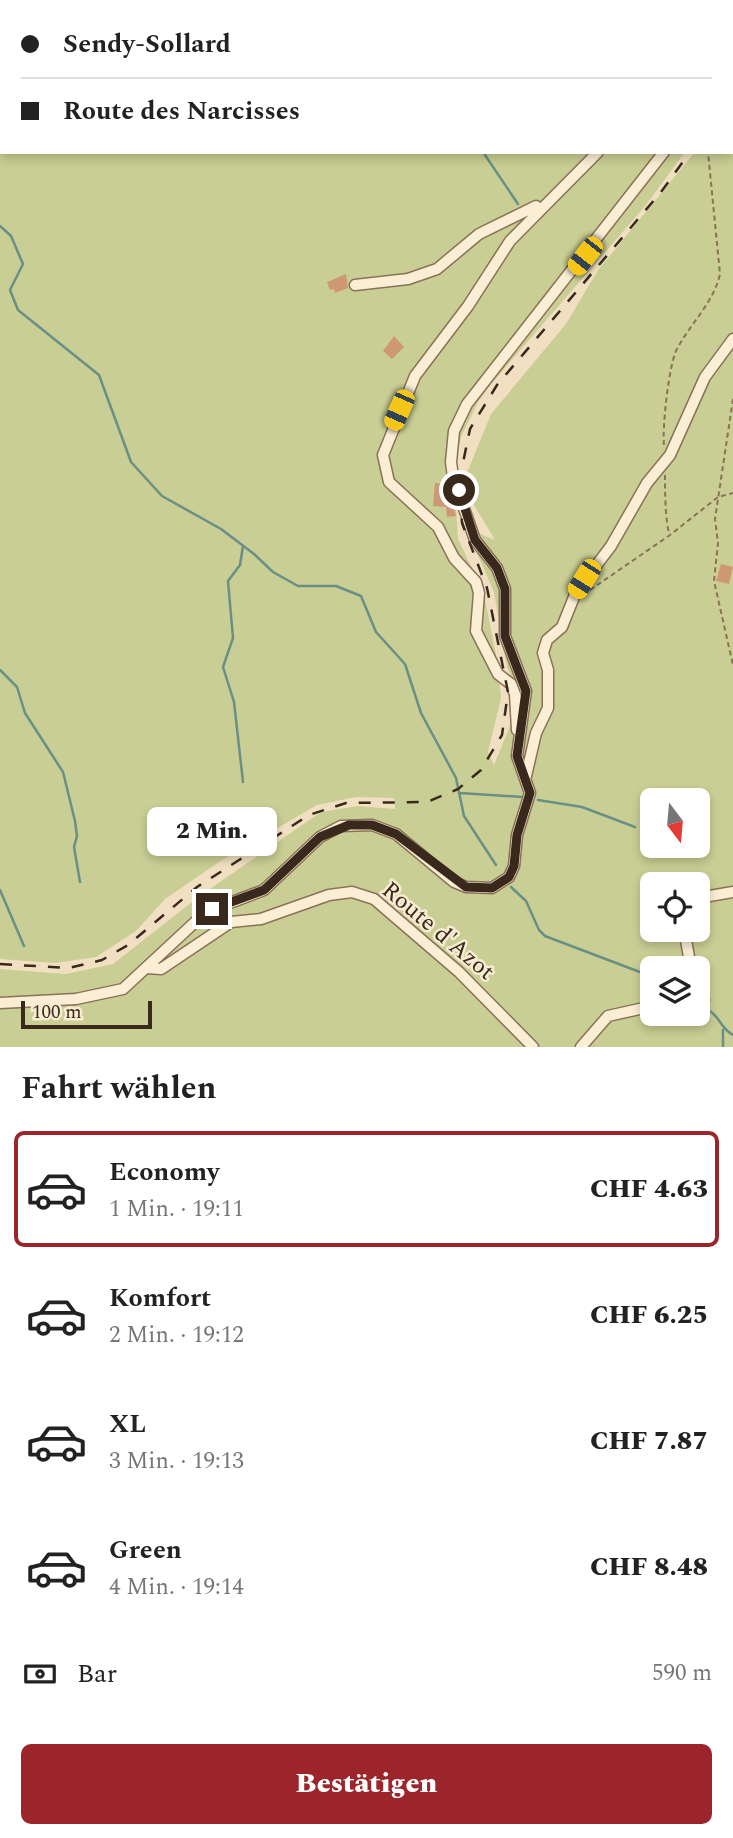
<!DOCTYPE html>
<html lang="de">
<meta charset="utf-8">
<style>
body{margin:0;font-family:Spectral,serif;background:#f6f6f6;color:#222;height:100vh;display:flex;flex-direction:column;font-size:26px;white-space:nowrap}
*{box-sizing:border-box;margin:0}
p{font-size:23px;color:#767676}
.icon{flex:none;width:38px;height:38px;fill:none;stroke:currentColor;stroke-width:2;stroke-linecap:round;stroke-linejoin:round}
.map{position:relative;height:1047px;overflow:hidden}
.sheet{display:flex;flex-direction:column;background:#fff;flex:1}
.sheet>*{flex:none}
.top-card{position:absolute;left:0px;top:0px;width:733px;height:154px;box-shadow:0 4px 10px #0003;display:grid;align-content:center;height:154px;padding:0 21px;background:#fff}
.needle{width:46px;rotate:164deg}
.controls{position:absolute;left:640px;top:788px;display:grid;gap:14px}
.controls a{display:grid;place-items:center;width:70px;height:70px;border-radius:10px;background:#fff;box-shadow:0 4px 10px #0003;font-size:35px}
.scale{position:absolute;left:21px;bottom:18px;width:131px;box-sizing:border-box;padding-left:7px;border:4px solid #39291d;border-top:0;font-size:19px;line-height:24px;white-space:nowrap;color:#39291d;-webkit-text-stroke:5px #f7ebd1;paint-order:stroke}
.end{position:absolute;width:32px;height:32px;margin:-16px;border:9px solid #39291d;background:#fff;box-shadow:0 0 0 4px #fff}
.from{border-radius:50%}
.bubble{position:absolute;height:49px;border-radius:10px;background:#fff;box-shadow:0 4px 10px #0003;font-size:23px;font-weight:800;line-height:49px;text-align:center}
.car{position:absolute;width:21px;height:42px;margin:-21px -10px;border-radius:9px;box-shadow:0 0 5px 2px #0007;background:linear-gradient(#f5c518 24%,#345 0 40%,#f5c518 0 76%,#345 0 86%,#f5c518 0)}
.top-card b{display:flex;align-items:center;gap:24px;height:66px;font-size:26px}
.top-card b+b{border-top:2px solid #e0e0e0}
.top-card i{width:18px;height:18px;background:#222}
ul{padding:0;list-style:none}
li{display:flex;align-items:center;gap:21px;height:116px;margin:0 14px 10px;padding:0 7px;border:4px solid transparent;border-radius:10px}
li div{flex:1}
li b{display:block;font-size:26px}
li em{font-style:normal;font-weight:800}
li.current{border-color:#9b252a}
li>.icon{width:63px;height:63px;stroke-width:1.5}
h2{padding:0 21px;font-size:32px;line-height:84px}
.pay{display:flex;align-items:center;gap:18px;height:77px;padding:0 21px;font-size:26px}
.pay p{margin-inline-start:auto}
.primary-button{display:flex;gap:14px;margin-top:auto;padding:14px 21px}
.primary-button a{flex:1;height:80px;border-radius:10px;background:#9b252a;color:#fff;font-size:28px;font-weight:800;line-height:80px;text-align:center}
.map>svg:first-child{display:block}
</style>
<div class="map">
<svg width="733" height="1047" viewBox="0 0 733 1047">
<rect width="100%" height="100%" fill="#f0e0c1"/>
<!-- green -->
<path fill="#c9ce94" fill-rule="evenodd" d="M0 0H733L732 101V2H2V152H685L646 205 491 384 478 402 461 437 455 465V491L458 539 484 594 498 665 501 698 488 752 494 765 512 721V679L507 667 494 592 466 528 495 540 462 485 491 414 566 324 598 270 695 152H732L733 120V1047H0V969L66 974 113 964 201 895 321 812 358 806 395 809 394 798 356 797 317 805 219 862 165 899 136 931 96 957 55 963 0 959ZM653 800H698V845H653ZM653 884H698V929H653ZM653 968H698V1013H653Z"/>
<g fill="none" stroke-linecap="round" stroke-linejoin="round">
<!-- stream -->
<path stroke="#6a9086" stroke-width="2.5" d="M272 0 274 2
M483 152 518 204
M0 226 11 236 23 264 10 290 18 310 99 375 131 462 162 496 221 529 254 554 273 572 298 586H336L361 596 376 632 405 664 421 713 456 778 464 816 496 865
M0 670 17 687 25 713 63 772 75 821 77 836 74 847 80 882
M243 782 234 702 223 667 233 638 228 581 240 565 243 546
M460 793 522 797
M538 800 582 807 635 827
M511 887 526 901 539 930 545 936 653 977
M0 890 24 946
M708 1010C720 1016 720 1028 733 1035
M723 1047V1030"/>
</g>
<!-- building -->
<path fill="#cf9875" d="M346 274 348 288 335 293 334 289 330 290 327 282Z
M394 336 404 347 392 359 383 351Z
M435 483 448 484 456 516 447 517 446 507 433 506Z
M721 564 733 567 729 584 716 581Z"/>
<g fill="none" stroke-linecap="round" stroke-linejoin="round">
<!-- minor casing -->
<g stroke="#8a7158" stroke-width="13">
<path id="minor" d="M686 2 687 0
M732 85 733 84
M355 285 408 279 437 269 479 234 536 206 540 209
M517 730 515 694 511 684 498 674 476 631 479 593 476 582 454 558 438 527 389 482 383 455 415 376 468 306 510 241 598 152
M526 776 536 733 548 708V670L543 653 547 640 562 627 576 592 611 546 647 483 670 455 705 377 733 339
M698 898 733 892
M684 929 691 968
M147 968 161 969 231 922 261 919 329 895 352 892 374 899 459 972 533 1047
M698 981 704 1000 698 1012
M0 1003 76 999 123 989 206 912 264 890 320 837 341 826 372 825 396 834 454 882 466 887 492 888 509 877 514 866 517 835 530 793 517 756 526 691 505 636V589L497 568 475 540 453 477 451 462 454 431 467 404 664 152
M683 1013H697
M581 1047 608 1016 653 1006"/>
</g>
<!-- path -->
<path stroke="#8a7158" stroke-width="2" stroke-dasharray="5 3.5" stroke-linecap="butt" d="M733 399 715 519 718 543 714 581 733 665
M664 445C662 428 669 363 677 349 690 324 714 302 720 274L708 152
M665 475C665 489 665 524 670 535
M590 590 670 535 718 497 733 493"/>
<!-- minor -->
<use href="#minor" stroke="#faeed4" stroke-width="10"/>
<!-- rail -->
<path stroke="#39291d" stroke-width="2.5" stroke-dasharray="12 12" stroke-linecap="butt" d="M732 109 733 108
M0 964 69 968 102 960 128 945 197 887 309 815 346 803 427 802 458 789 481 770 502 735 508 692 487 588 462 523 459 482 470 429 497 385 661 192 690 152"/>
</g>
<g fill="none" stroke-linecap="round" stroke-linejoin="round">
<!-- route -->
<path stroke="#39291d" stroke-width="9" d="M212 909 264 890 320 837 349 825H372L396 834 466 887 492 888 509 877 514 866 517 835 530 793 517 756 526 691 505 636V589L497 568 475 540 459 490"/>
</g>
<g text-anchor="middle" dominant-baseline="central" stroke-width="5" stroke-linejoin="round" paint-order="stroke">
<!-- street labels -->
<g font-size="24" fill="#39291d" stroke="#f7ebd1">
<text transform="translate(438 931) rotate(40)">Route d'Azot</text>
</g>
</g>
</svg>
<div class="controls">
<a><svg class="needle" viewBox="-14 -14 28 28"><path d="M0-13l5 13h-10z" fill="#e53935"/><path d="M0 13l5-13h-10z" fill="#767676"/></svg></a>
<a><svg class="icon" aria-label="locate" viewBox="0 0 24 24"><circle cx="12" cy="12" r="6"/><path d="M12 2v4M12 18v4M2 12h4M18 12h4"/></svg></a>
<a><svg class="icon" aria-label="layers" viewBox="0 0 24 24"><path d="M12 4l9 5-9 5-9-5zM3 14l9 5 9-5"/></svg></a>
</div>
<div class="scale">100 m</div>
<i class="end from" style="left:459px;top:490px"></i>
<i class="end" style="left:212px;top:909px"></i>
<div class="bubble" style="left:147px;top:807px;width:130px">2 Min.</div>
<i class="car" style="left:585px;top:256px;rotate:218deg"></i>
<i class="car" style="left:399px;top:410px;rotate:204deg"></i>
<i class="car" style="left:584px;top:579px;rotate:212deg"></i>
<div class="top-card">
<b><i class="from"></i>Sendy-Sollard</b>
<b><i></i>Route des Narcisses</b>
</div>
</div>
<section class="sheet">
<h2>Fahrt wählen</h2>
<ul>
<li class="current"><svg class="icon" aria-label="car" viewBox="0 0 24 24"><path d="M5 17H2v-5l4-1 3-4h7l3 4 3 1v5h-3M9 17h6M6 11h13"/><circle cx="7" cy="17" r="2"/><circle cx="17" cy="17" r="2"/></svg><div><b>Economy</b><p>1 Min. · 19:11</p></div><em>CHF 4.63</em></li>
<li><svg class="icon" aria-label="car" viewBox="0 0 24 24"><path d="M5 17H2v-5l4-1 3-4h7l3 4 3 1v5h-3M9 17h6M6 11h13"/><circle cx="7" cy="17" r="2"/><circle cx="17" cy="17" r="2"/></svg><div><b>Komfort</b><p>2 Min. · 19:12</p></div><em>CHF 6.25</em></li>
<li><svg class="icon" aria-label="car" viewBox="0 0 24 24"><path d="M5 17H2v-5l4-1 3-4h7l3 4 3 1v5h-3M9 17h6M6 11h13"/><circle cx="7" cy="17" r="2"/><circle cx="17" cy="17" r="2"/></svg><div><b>XL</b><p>3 Min. · 19:13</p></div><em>CHF 7.87</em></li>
<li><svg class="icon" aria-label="car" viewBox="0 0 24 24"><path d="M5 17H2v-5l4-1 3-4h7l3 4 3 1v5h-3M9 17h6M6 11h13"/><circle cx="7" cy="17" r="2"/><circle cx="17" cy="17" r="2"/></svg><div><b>Green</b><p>4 Min. · 19:14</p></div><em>CHF 8.48</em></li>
</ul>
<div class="pay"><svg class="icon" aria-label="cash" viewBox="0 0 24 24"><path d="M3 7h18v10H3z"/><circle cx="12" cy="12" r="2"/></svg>Bar<p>590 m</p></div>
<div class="primary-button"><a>Bestätigen</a></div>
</section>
